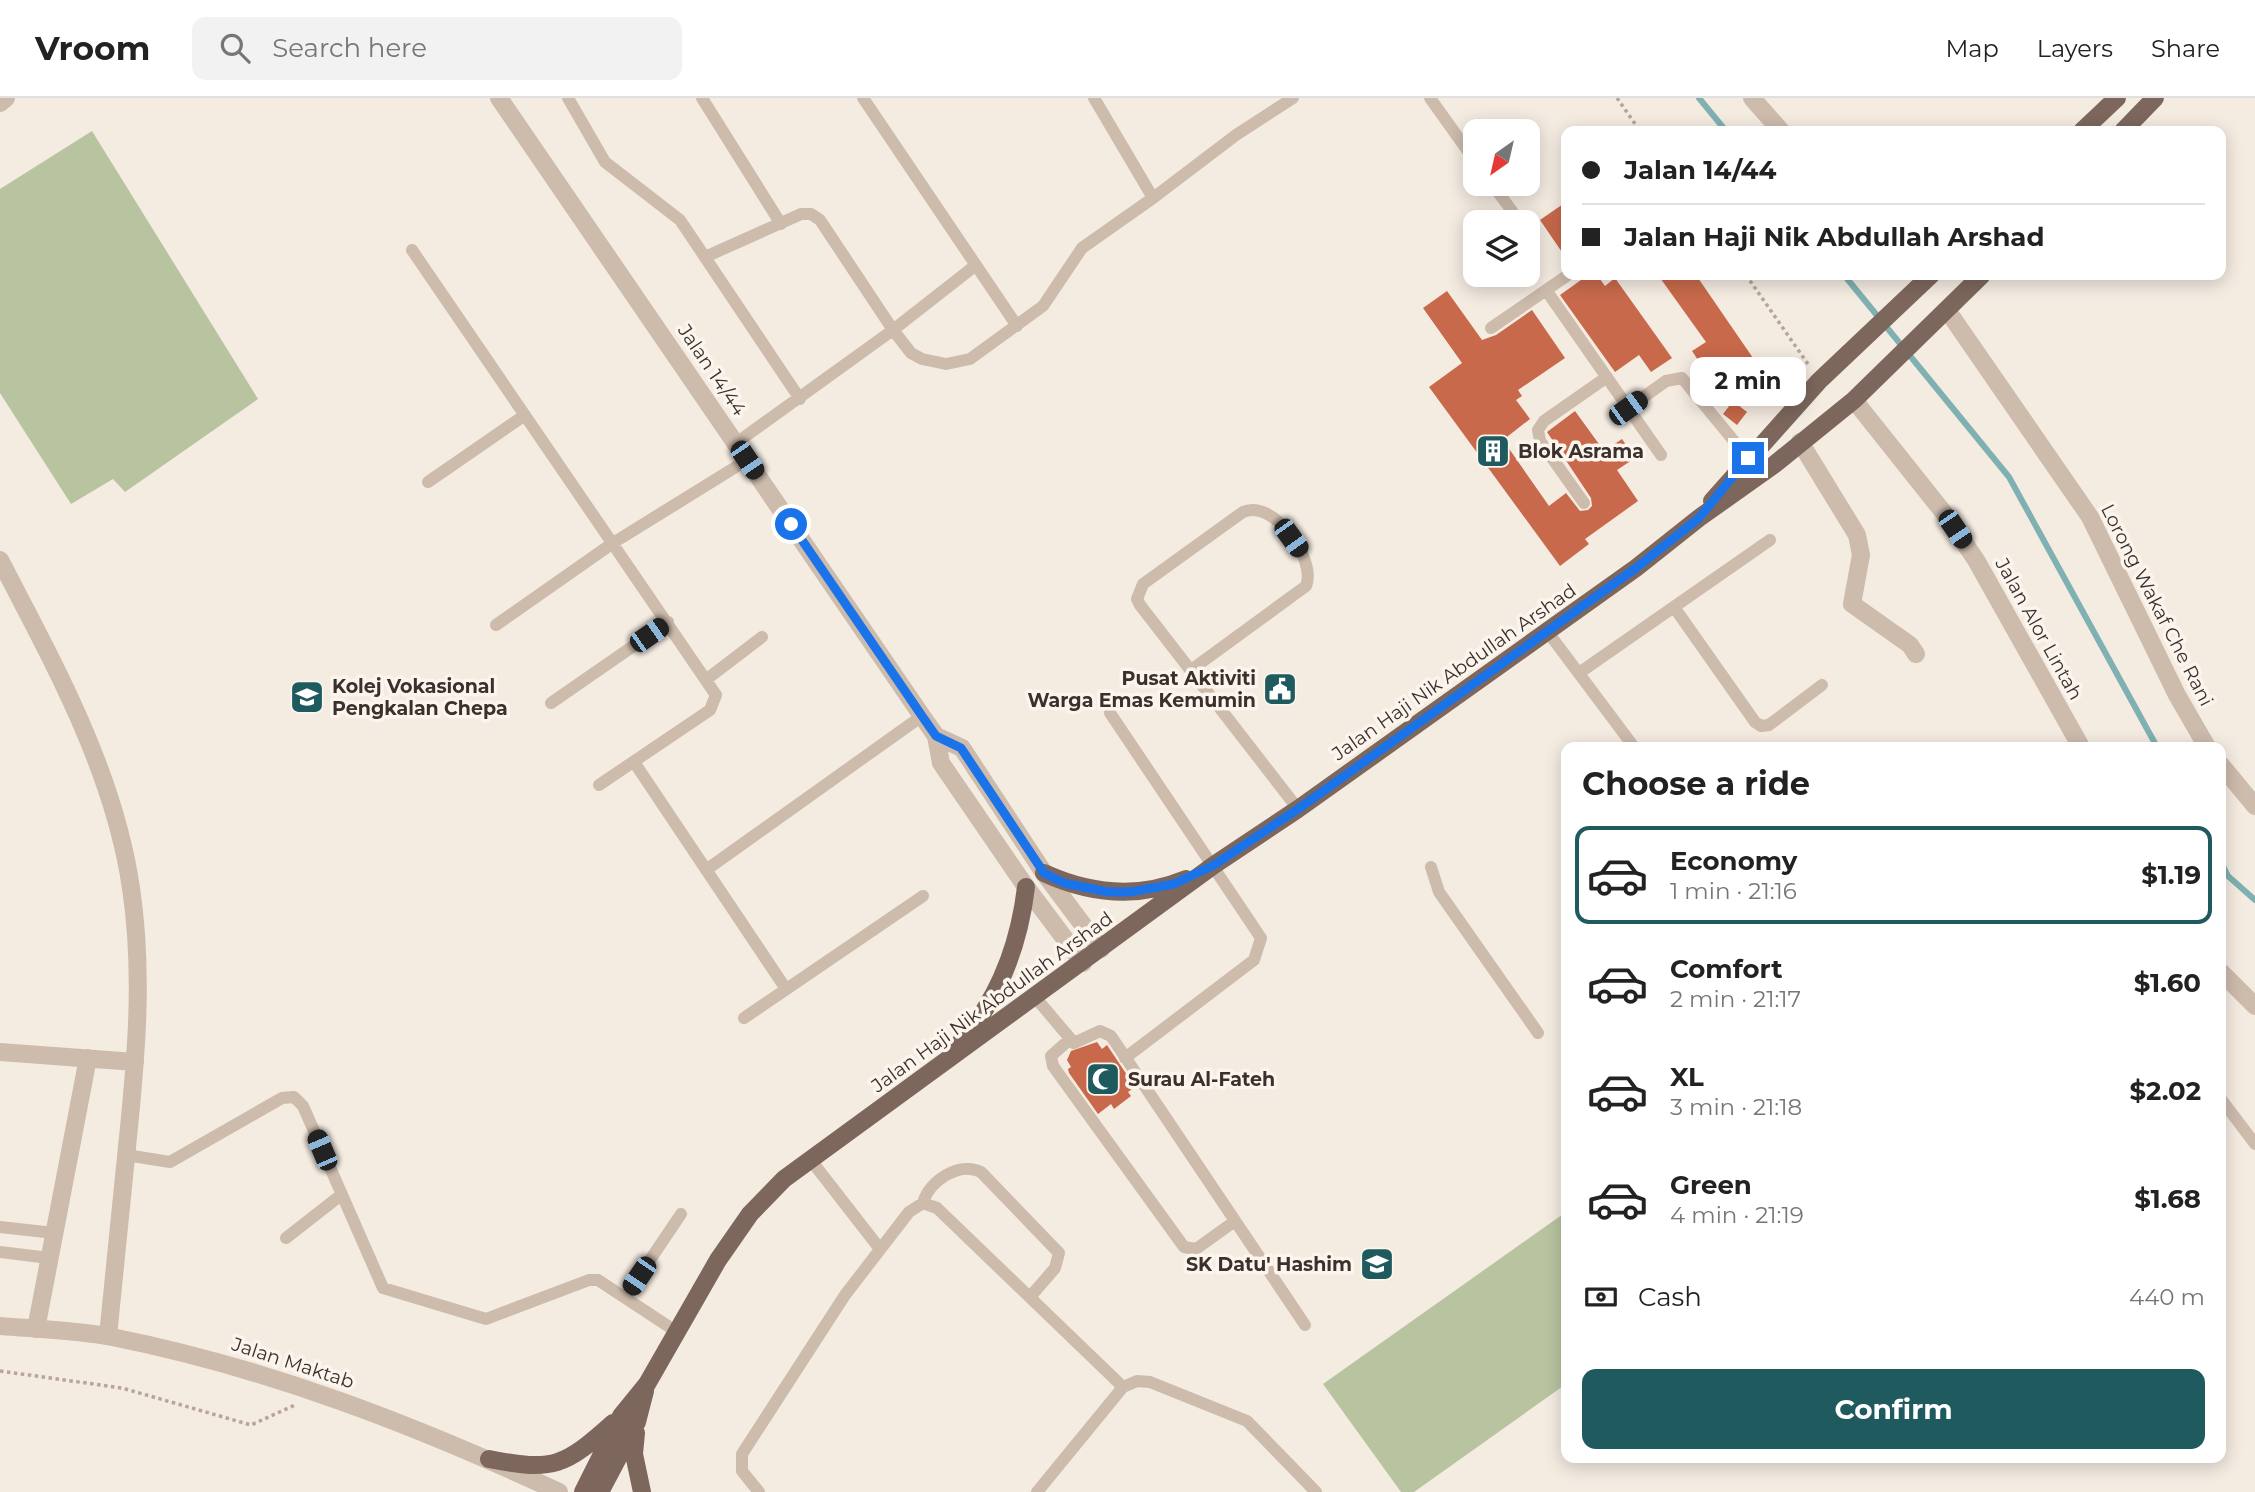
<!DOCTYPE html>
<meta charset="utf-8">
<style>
body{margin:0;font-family:Montserrat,sans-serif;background:#f2f2f2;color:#222;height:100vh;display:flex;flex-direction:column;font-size:26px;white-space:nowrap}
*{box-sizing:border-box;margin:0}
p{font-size:23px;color:#767676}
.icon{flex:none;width:38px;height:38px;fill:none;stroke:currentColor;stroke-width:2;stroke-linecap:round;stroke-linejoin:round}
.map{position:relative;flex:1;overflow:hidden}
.panel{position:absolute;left:1561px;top:644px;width:665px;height:721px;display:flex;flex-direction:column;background:#fff;border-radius:14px;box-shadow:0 4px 18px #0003}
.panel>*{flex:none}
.banner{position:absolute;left:1561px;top:28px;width:665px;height:154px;border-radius:14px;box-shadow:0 4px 18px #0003;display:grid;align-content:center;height:154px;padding:0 21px;background:#fff}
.needle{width:46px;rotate:214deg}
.buttons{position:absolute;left:1463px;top:21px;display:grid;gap:14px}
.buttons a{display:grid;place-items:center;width:77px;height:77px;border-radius:14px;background:#fff;box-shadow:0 4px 18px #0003;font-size:35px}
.end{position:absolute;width:32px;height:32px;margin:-16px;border:9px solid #1a73e8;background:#fff;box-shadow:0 0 0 4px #fff}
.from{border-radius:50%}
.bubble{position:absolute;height:49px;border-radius:14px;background:#fff;box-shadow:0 4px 18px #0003;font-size:23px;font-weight:700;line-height:49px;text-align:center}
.car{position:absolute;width:21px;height:42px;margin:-21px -10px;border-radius:9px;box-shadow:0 0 5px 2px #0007;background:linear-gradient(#222 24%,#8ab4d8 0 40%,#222 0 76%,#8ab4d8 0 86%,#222 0)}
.banner b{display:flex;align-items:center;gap:24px;height:66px;font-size:26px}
.banner b+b{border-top:2px solid #e0e0e0}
.banner i{width:18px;height:18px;background:#222}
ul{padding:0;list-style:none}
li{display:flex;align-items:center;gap:21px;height:98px;margin:0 14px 10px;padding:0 7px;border:4px solid transparent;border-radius:14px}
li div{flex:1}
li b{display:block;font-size:26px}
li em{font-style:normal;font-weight:700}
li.current{border-color:#1f5a5e}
li>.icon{width:63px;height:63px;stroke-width:1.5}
h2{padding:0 21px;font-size:32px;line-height:84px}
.pay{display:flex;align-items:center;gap:18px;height:77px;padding:0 21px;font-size:26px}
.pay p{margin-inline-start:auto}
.cta{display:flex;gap:14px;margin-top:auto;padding:14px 21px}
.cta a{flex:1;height:80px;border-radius:14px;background:#1f5a5e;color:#fff;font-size:28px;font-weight:700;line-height:80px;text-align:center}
header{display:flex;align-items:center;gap:42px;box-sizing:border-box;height:98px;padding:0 35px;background:#fff;border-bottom:2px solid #e0e0e0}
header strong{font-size:33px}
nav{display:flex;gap:38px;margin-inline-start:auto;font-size:24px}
.search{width:490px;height:63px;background:#f2f2f2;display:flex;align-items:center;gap:18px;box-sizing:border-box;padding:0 24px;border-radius:14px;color:#767676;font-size:26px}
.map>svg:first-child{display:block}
</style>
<header>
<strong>Vroom</strong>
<div class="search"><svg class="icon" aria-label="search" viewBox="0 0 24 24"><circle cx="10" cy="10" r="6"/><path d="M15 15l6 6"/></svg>Search here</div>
<nav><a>Map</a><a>Layers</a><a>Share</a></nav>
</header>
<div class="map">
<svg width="2255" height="1394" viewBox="0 0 2255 1394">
<rect width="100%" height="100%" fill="#f4ebe1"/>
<!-- green -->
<path fill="#b8c4a0" d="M92 33 258 301 125 394 113 381 71 406 0 295V91Z
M1566 1114V1286L1414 1394H1401L1323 1286Z"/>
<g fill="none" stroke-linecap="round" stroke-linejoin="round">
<!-- stream -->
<path stroke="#7fb0b2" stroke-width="6" d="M1699 0 1726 33
M1844 177 2009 379 2157 649
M2221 764 2228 778 2255 802"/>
</g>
<!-- building -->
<path fill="#c8694b" d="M1566 104V160L1540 122Z
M1588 177H1597L1605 188 1615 180 1672 260 1651 274 1639 257 1615 274 1560 197Z
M1658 177H1696L1753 260 1729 277 1736 286 1721 296 1692 253 1706 244Z
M1447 193 1482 242 1496 237 1532 212 1565 260 1518 292 1522 298 1516 302 1530 321 1503 342 1549 408 1566 395 1580 413 1588 412 1592 408 1591 400 1547 334 1575 313 1604 353 1622 341 1635 360 1617 372 1638 403 1585 441 1589 446 1560 468 1429 289 1462 265 1423 210Z
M1733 303 1747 314 1737 327 1723 316Z
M1097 944 1102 951 1107 947 1135 989 1128 994 1131 998 1114 1011 1111 1006 1098 1016 1069 975 1068 971 1071 969 1067 962 1071 953Z"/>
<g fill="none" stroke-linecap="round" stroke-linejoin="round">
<!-- path -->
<path stroke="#b9a596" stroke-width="3.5" stroke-dasharray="3.5 3.5" stroke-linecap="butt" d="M1617 0 1640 33
M1746 177 1810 269
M0 1273 122 1290 251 1327 295 1307"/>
<!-- service -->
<path stroke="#cdbbac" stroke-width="12" d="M568 0 605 64 680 122 800 301
M702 0 781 126
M863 0 1017 228
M1094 0 1153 100
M1430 0 1475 63
M1492 86 1512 113
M412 152 716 597 710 612 599 687
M705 159 801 116H811L820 122 893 232 976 167
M1546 192 1661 357
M1491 230 1568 177
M1628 310 1666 283 1682 280 1748 360
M736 345 893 232 911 255 922 261 946 266 970 261 1043 208 1082 150 1153 100 1236 37 1293 0
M428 384 525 317
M1584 405 1540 343 1538 332 1544 323 1607 279
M1674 509 1755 624 1761 628 1769 627 1822 587
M496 527 613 445 747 362
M1547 533 1634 649
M1191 572 1306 488C1317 461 1273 400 1243 414L1143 486 1137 501 1140 507 1298 711
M1579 575 1770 442
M707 581 762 539
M551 605 668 524
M1110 615 1261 840 1254 862 1125 960
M634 664 786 891
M1431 769 1439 794 1538 935
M706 772 922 618
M1035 899 1074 945 1100 933 1111 938 1305 1227
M744 920 923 798
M1069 942 1051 958 1053 968 1184 1149 1196 1151 1235 1123
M2221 1001 2255 1046
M126 1057 170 1064 282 1000 294 999 303 1008 383 1190 486 1221 589 1182H598L677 1234
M810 1061 880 1151
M923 1105C929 1083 959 1063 981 1074L1059 1155 1055 1170 1030 1199
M0 1129 54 1135
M286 1140 341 1097
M0 1154 49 1160
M625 1199 681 1116
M759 1394 742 1373V1356L845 1197 909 1114 923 1105 937 1110 1123 1289
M1037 1394 1123 1289 1137 1283 1150 1284 1247 1323 1316 1394"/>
<!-- minor -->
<path stroke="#cdbbac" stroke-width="18" d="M499 0 922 618 936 638 962 650 1044 775 1101 851
M1752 0 1781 33
M0 5 6 0
M1947 212 2090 419 2177 597 2207 649
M1854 302 1944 415 1976 462 2081 649
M1800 344 1857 437 1861 457 1852 506 1910 547 1916 556
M0 462C54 566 114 673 131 790 144 877 136 962 127 1049 121 1112 114 1175 108 1238
M936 638 941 665 1026 789 1083 865
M2221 667 2255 708
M2221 874 2255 908
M0 954 135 964
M36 1231 88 960"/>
<!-- tertiary -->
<path stroke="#cdbbac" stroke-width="18" d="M0 1228C37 1231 75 1232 112 1239 268 1270 415 1327 559 1394"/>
<!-- primary -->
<path stroke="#7d675c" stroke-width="18" d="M2082 33 2117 0
M2123 33 2155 0
M1712 403 1819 283 1931 177
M1044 775C1090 796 1138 801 1186 781
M959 946C999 901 1019 848 1026 789
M636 1335 634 1356 642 1394
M489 1361C554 1374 565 1368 613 1325
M583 1394 621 1318 647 1286 718 1162 750 1116 784 1081 1214 767 1298 711 1636 470 1699 420 1775 366 1854 302 1982 177
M600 1394 637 1324 645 1293"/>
</g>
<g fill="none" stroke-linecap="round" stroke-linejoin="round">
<!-- route -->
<path stroke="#1a73e8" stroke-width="9" d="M791 426 922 618 936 638 961 650 1044 775 1064 785 1108 794H1130L1174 786 1214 767 1298 711 1636 470 1699 420 1748 360"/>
</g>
<!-- icons -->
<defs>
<g id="building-square" transform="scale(1.75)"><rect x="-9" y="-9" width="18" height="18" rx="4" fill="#1f5a5e" stroke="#fbf5ee"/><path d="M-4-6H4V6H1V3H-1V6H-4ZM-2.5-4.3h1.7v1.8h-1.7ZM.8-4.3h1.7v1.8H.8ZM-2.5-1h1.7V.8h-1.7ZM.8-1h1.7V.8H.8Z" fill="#fff"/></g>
<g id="civic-square" transform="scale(1.75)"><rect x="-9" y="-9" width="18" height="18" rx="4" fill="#1f5a5e" stroke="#fbf5ee"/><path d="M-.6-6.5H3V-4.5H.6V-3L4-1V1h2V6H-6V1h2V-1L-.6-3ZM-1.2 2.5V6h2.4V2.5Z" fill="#fff"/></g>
<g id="university-square" transform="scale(1.75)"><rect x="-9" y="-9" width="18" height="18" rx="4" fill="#1f5a5e" stroke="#fbf5ee"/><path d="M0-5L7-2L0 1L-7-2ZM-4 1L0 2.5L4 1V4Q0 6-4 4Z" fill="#fff"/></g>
<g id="mosque-square" transform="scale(1.75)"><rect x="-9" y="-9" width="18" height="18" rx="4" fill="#1f5a5e" stroke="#fbf5ee"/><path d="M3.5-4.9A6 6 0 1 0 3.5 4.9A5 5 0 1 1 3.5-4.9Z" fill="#fff"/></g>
<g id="school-square" transform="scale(1.75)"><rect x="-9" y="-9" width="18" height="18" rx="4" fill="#1f5a5e" stroke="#fbf5ee"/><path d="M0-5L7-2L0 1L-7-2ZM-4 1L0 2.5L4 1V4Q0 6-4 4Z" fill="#fff"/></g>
</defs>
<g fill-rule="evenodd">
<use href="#building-square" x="1493" y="353"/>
<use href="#civic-square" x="1280" y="591"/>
<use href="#university-square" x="307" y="599"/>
<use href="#mosque-square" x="1103" y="981"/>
<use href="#school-square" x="1377" y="1166"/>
</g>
<g text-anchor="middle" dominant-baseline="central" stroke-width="7" stroke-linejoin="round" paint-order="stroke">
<!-- street labels -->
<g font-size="19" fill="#3b302b" stroke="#fbf5ee">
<text transform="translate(712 272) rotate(56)">Jalan 14/44</text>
<text transform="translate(2157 507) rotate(63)">Lorong Wakaf Che Rani</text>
<text transform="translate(2039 531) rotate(61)">Jalan Alor Lintah</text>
<text transform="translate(1454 574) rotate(-35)">Jalan Haji Nik Abdullah Arshad</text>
<text transform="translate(992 904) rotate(-36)">Jalan Haji Nik Abdullah Arshad</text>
<text transform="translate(293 1265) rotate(18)">Jalan Maktab</text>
</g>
<!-- poi labels -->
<g font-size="19" font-weight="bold" fill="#3b302b" stroke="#fbf5ee" text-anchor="start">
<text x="1518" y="353">Blok Asrama</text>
<text x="1256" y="580" text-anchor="end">Pusat Aktiviti<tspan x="1256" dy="22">Warga Emas Kemumin</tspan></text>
<text x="332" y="588">Kolej Vokasional<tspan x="332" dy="22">Pengkalan Chepa</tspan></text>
<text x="1128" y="981">Surau Al-Fateh</text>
<text x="1352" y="1166" text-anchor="end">SK Datu' Hashim</text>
</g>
</g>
</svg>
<div class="buttons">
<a><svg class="needle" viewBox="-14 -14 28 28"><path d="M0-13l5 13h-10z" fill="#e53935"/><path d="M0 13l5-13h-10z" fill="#767676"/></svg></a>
<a><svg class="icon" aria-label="layers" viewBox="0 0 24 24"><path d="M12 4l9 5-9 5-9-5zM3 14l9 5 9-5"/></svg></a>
</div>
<i class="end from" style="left:791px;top:426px"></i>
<i class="end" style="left:1748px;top:360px"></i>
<div class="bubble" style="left:1690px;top:259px;width:116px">2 min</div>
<i class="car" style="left:1628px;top:310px;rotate:54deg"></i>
<i class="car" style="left:747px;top:362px;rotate:146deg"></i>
<i class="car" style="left:1955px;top:431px;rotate:146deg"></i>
<i class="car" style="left:1291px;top:440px;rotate:144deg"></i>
<i class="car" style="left:649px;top:537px;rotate:55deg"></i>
<i class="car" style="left:322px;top:1052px;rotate:337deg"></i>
<i class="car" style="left:639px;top:1178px;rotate:214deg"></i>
<div class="banner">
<b><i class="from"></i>Jalan 14/44</b>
<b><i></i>Jalan Haji Nik Abdullah Arshad</b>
</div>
<section class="panel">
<h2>Choose a ride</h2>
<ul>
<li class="current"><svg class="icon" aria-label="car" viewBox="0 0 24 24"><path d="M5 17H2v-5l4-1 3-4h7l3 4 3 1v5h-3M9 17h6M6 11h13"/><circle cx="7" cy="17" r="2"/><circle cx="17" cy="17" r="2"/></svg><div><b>Economy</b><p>1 min · 21:16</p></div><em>$1.19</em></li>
<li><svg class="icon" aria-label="car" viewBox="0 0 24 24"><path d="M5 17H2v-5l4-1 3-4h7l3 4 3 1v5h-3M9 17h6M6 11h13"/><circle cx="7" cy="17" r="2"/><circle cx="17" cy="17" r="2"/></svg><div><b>Comfort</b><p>2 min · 21:17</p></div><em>$1.60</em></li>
<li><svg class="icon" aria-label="car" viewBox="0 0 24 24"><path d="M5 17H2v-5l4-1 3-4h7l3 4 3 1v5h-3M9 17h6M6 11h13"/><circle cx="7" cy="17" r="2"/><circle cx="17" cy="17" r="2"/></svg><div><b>XL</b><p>3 min · 21:18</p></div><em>$2.02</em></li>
<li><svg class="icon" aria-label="car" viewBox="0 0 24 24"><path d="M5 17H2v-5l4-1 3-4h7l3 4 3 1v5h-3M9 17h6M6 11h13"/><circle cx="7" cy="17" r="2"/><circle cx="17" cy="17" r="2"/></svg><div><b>Green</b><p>4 min · 21:19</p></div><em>$1.68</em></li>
</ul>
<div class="pay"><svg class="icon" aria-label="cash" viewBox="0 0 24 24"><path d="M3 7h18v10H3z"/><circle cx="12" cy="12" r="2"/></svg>Cash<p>440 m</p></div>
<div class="cta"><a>Confirm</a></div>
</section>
</div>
